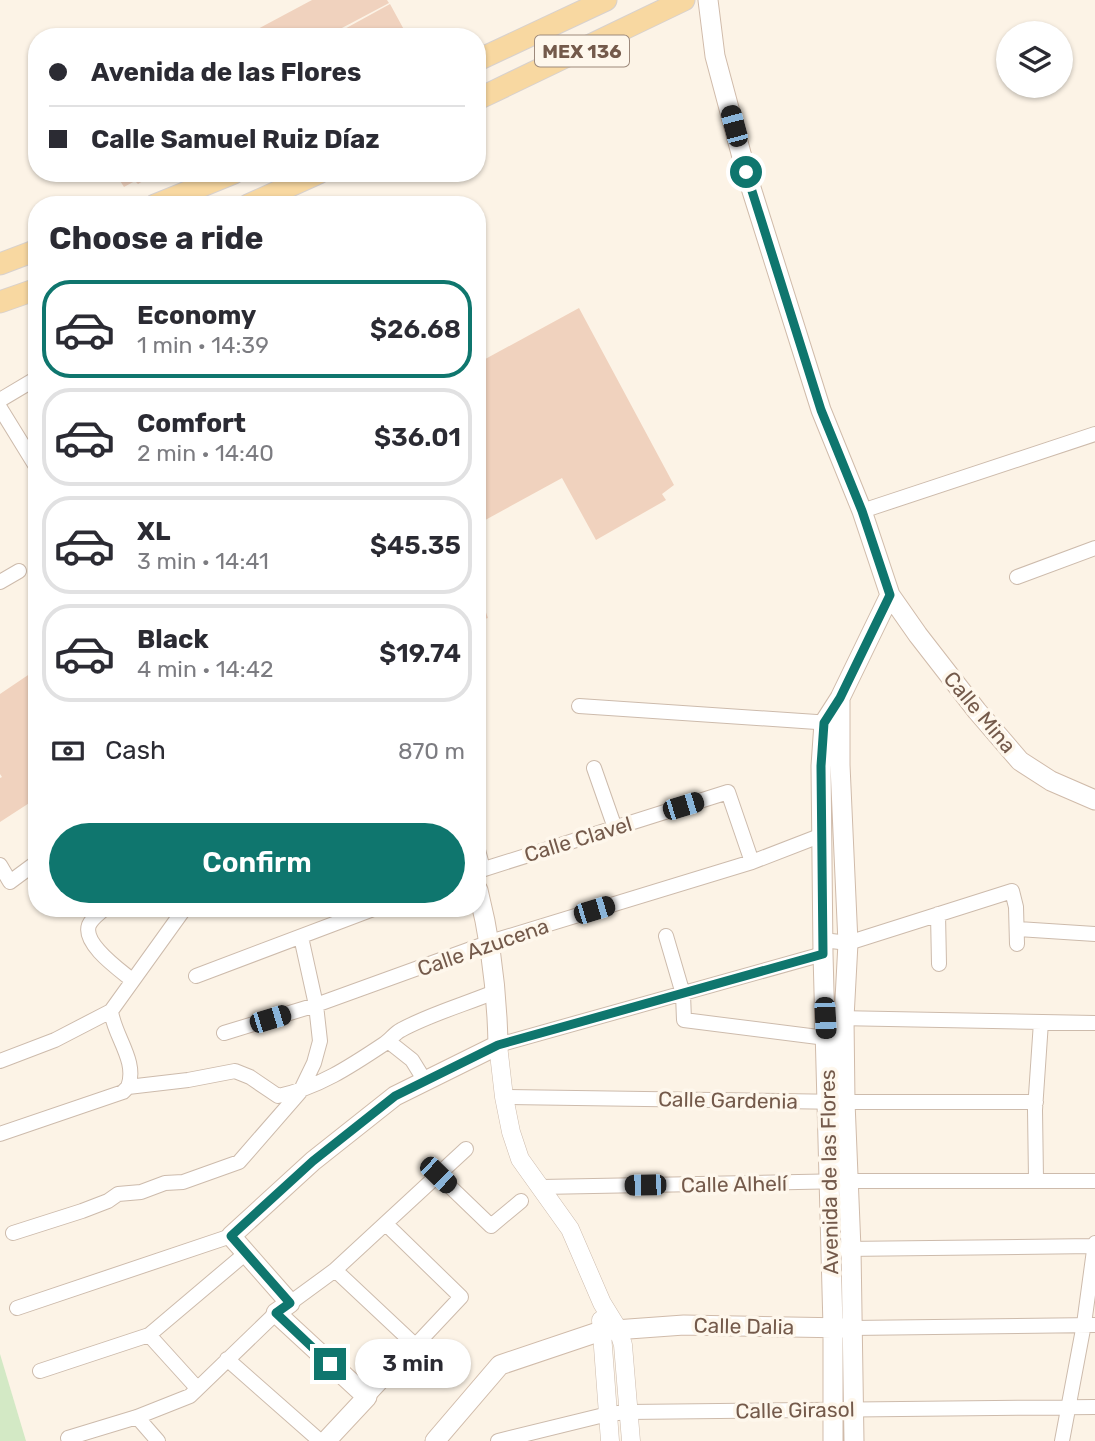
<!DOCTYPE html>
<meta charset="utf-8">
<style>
body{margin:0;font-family:Rubik,sans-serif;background:#f2f2f3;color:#2b2b33;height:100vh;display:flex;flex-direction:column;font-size:26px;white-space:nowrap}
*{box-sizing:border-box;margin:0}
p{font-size:23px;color:#7c7c81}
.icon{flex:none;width:38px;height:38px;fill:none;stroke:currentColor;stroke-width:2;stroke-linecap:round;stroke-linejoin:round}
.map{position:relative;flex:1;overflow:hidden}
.details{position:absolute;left:28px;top:196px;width:458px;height:721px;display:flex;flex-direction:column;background:#fff;border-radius:28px;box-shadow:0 2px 5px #0004}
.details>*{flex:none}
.banner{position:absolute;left:28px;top:28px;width:458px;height:154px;border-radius:28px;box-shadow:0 2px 5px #0004;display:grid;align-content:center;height:154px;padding:0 21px;background:#fff}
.controls{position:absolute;left:996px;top:21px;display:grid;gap:14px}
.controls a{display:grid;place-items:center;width:77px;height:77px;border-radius:50%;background:#fff;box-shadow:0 2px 5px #0004;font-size:35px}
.end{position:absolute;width:32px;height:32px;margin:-16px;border:9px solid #0f766e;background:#fff;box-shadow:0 0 0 4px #fff}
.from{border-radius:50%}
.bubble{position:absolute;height:49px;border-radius:24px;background:#fff;box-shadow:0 2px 5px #0004;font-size:23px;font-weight:600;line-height:49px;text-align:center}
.car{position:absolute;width:21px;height:42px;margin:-21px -10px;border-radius:9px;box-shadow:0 0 5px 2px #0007;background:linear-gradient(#222 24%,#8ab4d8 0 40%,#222 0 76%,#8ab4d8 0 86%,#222 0)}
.banner b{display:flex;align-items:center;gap:24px;height:66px;font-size:26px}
.banner b+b{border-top:2px solid #e1e1e2}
.banner i{width:18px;height:18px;background:#2b2b33}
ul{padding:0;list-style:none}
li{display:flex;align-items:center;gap:21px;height:98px;margin:0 14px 10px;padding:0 7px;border:4px solid #e1e1e2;border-radius:28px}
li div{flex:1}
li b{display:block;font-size:26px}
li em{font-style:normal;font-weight:600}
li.selected{border-color:#0f766e}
li>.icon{width:63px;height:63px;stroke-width:1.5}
h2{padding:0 21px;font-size:32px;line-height:84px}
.pay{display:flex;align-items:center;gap:18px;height:77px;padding:0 21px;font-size:26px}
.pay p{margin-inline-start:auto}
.action{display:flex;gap:14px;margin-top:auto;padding:14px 21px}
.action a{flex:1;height:80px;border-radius:42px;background:#0f766e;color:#fff;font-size:28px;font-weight:600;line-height:80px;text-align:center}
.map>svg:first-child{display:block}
</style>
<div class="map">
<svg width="1095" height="1441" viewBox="0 0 1095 1441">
<rect width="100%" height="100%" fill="#fcf3e6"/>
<!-- green -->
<path fill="#d3e9c5" d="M0 1354 26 1441H0Z"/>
<!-- building -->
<path fill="#f0d2be" d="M312 0H387L389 3 325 37H243Z
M390 4 408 37H330Z
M115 173H164L155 179 153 175 138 184 135 181 124 187Z
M579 308 674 485 662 494 666 500 596 540 562 478 478 524V363Z
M478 534 486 561 478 565Z
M478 590 488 618 478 621Z
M37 669V798L0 822V778L2 777 0 774V694Z"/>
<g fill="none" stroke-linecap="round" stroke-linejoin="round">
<!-- minor casing -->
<g stroke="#cdbbac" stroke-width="16">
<path id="minor" d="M0 400 37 378
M0 408 37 468
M862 511 1095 434
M1017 577 1095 548
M0 582 19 571
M579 706 831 723
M594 768 615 828
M478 850 483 869
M0 865 10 882 37 862
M478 871 728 792 752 862
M105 908C100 913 92 918 89 925 82 944 120 970 132 980
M938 914 939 964
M1018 929 1095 934
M666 936 683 994 684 1020 826 1038
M823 940 848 943 1012 891 1016 907 1017 944
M196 976 376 908
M111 1011C114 1036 138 1061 128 1087
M837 1018 1095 1023
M224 1033 316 1005 490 942 752 862 822 835
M388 1041 412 1060 425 1081
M498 1045 823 954
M0 1061 55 1040 111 1011 185 908
M504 1097 845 1102H1036
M0 1134 123 1092 128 1087 188 1080 235 1071 250 1077 278 1096C318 1088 351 1066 384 1044 390 1040 395 1033 401 1030 430 1014 466 1004 497 991
M438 1175 491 1226 521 1201
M1036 1179 1035 1110 1041 1022
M541 1187 847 1181H1095
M13 1233 82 1211 108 1201 118 1194 141 1192 165 1183 183 1182 239 1162 300 1092 314 1063 320 1041 316 1005 301 937
M844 1249 1095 1246
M335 1270 415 1345
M290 1303 335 1270 466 1149
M17 1308 231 1236
M851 1328 1095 1325
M149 1335 197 1388
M227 1359 320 1441
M40 1371 149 1335 246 1253
M367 1397 461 1297 387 1225
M137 1417 158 1441
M70 1441 68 1438 137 1417 190 1396 276 1313
M498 1441 608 1414 628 1412 1095 1407
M1062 1441 1084 1324 1095 1243"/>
</g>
<!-- tertiary casing -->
<g stroke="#cdbbac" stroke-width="19">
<path id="tertiary" d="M498 1045 504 1097 511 1132 520 1159 570 1229 602 1303 618 1329 623 1345 631 1441
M601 1320 610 1441"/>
</g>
<!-- secondary casing -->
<g stroke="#d0bbaa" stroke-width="21">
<path id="secondary" d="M708 0 715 56 746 172 821 410 862 511 890 595 918 635 977 711 1020 761 1051 781 1095 800
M840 699V765L848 943 844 1018 845 1102 851 1249 854 1441
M326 1441 367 1397 276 1313 290 1303 231 1236 313 1161 395 1096 498 1045C497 992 491 941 478 890
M435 1441 500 1365 601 1331 684 1325 846 1328
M833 1441V1327L823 954 821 766 824 723 840 698 890 595"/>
</g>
<!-- primary casing -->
<g stroke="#d8d1cd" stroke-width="23">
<path id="primary" d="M478 60 606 0
M478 99 684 0
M155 205 234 173
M248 205 319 173
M0 264 37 250
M0 302 37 289"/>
</g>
<!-- minor -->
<use href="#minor" stroke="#fff" stroke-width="14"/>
<!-- tertiary -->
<use href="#tertiary" stroke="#fff" stroke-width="18"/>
<!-- secondary -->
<use href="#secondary" stroke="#fff" stroke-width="19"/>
<!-- primary -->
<use href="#primary" stroke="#f8d8a1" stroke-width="21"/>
</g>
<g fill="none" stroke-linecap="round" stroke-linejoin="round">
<!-- route -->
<path stroke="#0f766e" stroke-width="9" d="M330 1364 276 1313 290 1303 231 1236 313 1161 395 1096 498 1045 823 954 821 766 824 723 840 698 890 595 862 511 821 410 746 172"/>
</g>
<g text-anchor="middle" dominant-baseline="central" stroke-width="7" stroke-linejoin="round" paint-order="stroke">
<!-- shield labels -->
<rect fill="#fef7ec" stroke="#9d897b" stroke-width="2" x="535" y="35.5" width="94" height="31" rx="5"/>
<g font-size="19" font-weight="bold" fill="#745a4b">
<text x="582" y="51">MEX 136</text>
</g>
<!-- street labels -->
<g font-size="21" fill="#745a4b" stroke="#fef7ec">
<text transform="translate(980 712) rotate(50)">Calle Mina</text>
<text transform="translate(578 839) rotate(-17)">Calle Clavel</text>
<text transform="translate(483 947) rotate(-19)">Calle Azucena</text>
<text transform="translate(728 1100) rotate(1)">Calle Gardenia</text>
<text transform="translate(829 1172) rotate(-91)">Avenida de las Flores</text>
<text transform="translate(734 1184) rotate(-1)">Calle Alhelí</text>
<text transform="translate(744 1326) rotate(1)">Calle Dalia</text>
<text transform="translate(795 1410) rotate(-1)">Calle Girasol</text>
</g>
</g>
</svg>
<div class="controls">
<a><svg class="icon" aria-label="layers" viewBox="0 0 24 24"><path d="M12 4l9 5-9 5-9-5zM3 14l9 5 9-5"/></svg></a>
</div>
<i class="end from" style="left:746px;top:172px"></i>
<i class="end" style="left:330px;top:1364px"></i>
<div class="bubble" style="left:355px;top:1339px;width:116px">3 min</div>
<i class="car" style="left:734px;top:126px;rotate:345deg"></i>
<i class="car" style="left:683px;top:806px;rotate:73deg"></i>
<i class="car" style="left:594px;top:910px;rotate:73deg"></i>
<i class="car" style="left:825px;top:1018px;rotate:177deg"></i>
<i class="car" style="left:270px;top:1019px;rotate:73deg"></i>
<i class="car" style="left:438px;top:1175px;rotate:134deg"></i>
<i class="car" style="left:645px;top:1185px;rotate:269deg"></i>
<div class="banner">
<b><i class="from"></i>Avenida de las Flores</b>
<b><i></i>Calle Samuel Ruiz Díaz</b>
</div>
<section class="details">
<h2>Choose a ride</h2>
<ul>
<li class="selected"><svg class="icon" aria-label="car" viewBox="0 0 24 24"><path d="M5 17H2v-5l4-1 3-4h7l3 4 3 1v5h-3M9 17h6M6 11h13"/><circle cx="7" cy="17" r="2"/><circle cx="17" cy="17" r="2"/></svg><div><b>Economy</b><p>1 min · 14:39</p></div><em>$26.68</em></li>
<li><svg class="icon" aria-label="car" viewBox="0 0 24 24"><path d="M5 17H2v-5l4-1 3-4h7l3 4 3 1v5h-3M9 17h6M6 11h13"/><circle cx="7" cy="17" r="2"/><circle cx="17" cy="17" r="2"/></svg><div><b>Comfort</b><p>2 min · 14:40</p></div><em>$36.01</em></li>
<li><svg class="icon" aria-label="car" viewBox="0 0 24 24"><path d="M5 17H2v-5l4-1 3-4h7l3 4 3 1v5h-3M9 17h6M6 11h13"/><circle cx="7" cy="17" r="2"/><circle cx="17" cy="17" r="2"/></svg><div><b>XL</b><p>3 min · 14:41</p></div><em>$45.35</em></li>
<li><svg class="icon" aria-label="car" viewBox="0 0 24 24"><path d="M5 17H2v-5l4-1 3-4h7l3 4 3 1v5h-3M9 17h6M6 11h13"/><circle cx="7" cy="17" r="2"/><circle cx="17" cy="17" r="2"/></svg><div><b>Black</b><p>4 min · 14:42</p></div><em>$19.74</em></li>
</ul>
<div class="pay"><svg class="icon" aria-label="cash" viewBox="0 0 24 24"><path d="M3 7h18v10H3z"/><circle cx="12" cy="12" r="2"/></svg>Cash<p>870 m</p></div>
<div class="action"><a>Confirm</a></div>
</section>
</div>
